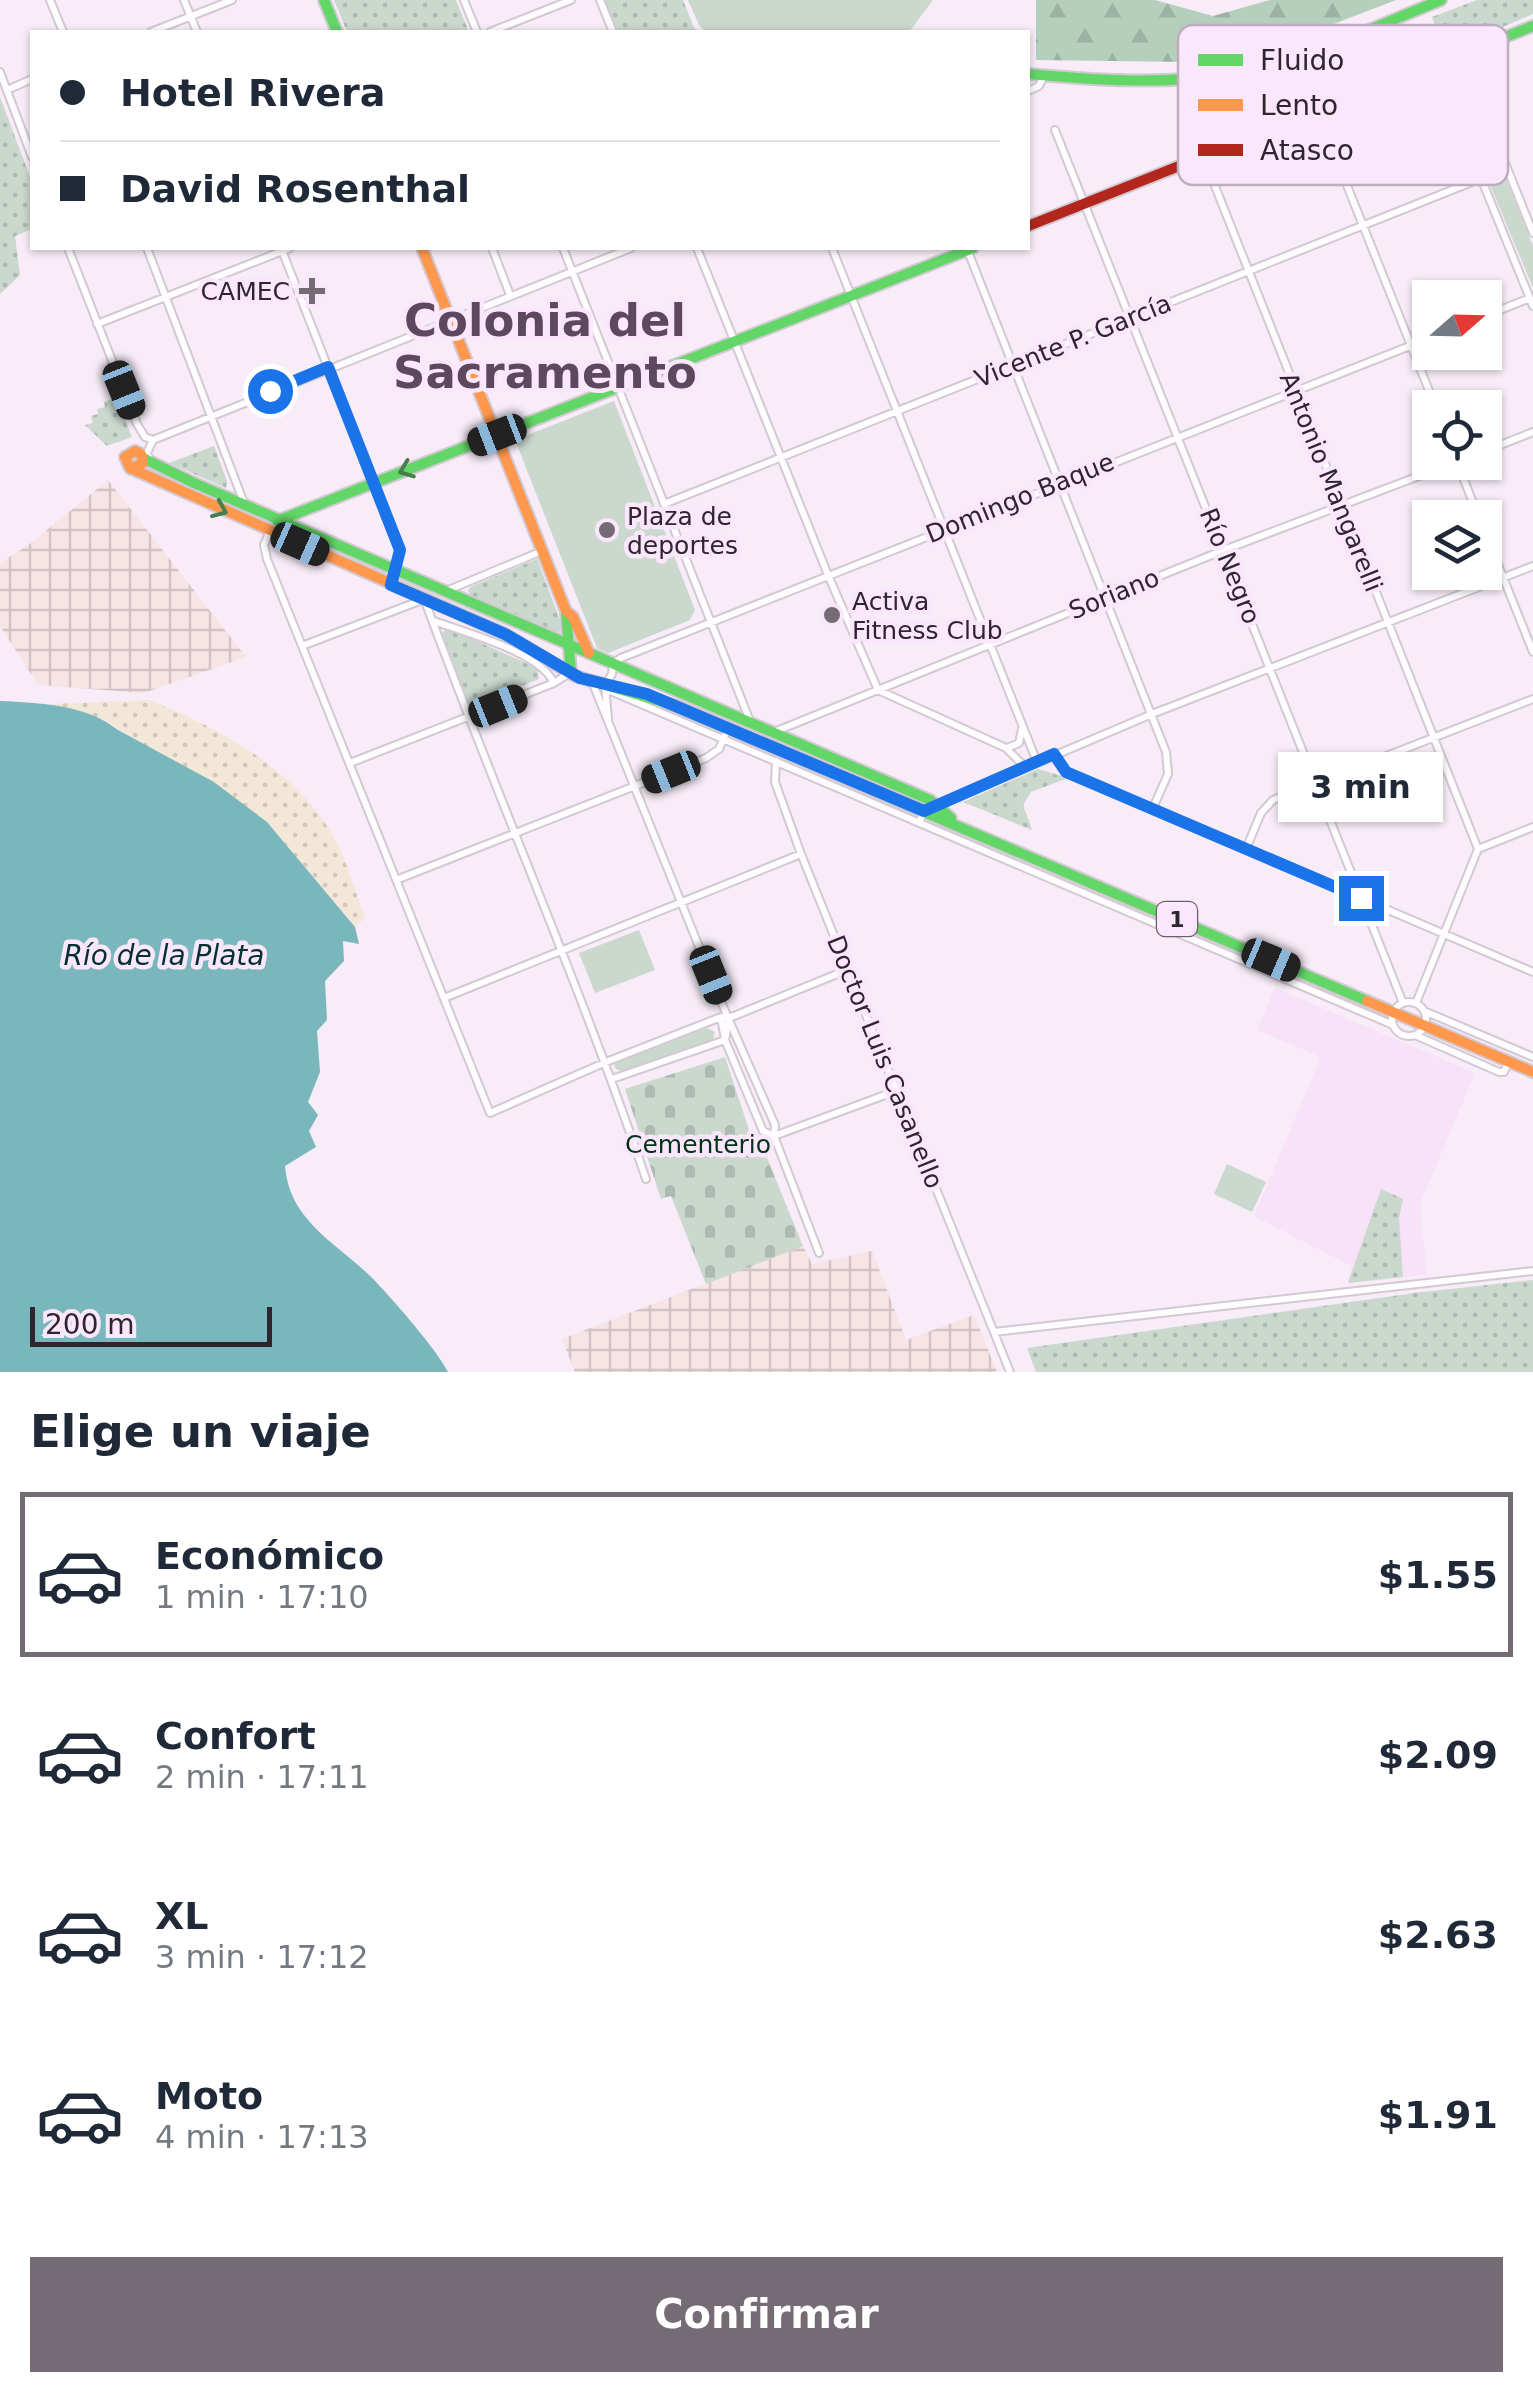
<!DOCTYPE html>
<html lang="es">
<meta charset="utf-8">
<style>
body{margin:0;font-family:"DejaVu Sans",sans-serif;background:#f6f6f7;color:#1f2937;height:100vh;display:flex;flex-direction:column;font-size:38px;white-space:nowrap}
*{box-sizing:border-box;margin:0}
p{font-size:32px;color:#747a83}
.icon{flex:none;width:55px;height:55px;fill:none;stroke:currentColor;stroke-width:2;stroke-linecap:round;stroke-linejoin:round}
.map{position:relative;height:1372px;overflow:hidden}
.panel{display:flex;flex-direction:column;background:#fff;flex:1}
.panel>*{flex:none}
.banner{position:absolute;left:30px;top:30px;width:1000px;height:220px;border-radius:0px;box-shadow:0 2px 8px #0004;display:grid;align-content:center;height:220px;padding:0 30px;background:#fff}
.needle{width:65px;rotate:70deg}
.fabs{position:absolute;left:1412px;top:280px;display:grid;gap:20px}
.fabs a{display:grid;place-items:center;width:90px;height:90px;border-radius:0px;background:#fff;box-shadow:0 2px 8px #0004;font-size:50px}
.scale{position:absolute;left:30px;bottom:25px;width:242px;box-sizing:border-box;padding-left:10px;border:5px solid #2e252f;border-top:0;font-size:28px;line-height:35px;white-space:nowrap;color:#2e252f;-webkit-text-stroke:8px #fbe7fc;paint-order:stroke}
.end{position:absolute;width:45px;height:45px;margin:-22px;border:12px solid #1a73e8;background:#fff;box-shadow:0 0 0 5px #fff}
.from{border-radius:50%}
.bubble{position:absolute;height:70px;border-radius:0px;background:#fff;box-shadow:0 2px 8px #0004;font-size:32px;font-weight:700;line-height:70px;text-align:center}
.car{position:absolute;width:30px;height:60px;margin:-30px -15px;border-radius:12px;box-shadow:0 0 8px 2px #0007;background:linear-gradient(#222 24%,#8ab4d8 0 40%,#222 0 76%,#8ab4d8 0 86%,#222 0)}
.banner b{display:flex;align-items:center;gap:35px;height:95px;font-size:38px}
.banner b+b{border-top:2px solid #e0e1e3}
.banner i{width:25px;height:25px;background:#1f2937}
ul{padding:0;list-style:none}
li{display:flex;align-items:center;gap:30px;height:165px;margin:0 20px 15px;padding:0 10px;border:5px solid transparent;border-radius:0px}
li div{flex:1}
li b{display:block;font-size:38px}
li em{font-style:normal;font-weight:700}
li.active{border-color:#746b75}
li>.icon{width:90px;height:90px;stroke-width:1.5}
h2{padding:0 30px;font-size:45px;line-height:120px}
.action{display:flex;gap:20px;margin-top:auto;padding:20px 30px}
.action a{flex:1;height:115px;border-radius:0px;background:#746b75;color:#fff;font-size:40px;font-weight:700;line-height:115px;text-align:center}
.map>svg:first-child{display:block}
</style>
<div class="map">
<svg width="1533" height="1372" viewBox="0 0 1533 1372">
<defs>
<pattern id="industrial-grid" width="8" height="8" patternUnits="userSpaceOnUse" patternTransform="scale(2.5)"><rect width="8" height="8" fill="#f7e4e5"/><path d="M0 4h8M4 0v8" fill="none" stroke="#d4c3c5"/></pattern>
<pattern id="forest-firs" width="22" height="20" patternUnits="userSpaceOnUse" patternTransform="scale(2.5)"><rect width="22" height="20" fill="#b5cfbd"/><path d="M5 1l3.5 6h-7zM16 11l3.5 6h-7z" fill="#9cb2a3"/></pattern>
<pattern id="sand-dots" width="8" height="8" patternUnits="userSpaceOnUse" patternTransform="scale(2.5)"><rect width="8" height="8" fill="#f3e8d8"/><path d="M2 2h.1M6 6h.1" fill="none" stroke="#d1c7ba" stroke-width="1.8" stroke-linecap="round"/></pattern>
<pattern id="cemetery-stones" width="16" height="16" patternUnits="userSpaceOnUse" patternTransform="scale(2.5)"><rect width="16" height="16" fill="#cad8ce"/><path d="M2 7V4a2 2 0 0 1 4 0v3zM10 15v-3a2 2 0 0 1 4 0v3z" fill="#aeb9b1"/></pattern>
<pattern id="park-dots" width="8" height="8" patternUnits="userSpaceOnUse" patternTransform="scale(2.5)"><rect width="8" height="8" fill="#cad8ce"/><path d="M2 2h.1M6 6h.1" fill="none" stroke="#aeb9b1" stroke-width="1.8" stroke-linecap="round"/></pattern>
</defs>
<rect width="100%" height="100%" fill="#f7ecf7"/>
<!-- built -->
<path fill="#f7e2f8" d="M1275 988 1475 1073 1420 1204 1427 1274 1348 1283 1351 1266 1254 1216 1321 1057 1257 1030Z"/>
<!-- industrial -->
<path fill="url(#industrial-grid)" d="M108 480 246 657 144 693 38 685 0 626V563L30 544Z
M803 1246 812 1264 872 1251 906 1340 974 1315 997 1372H575L562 1339Z"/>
<!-- grass -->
<path fill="#cad8ce" d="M688 0H933L909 32H706L699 25Z
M1452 68 1462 71 1533 246V288L1445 77Z
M614 401 695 610 690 620 608 653 597 648 515 440Z
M639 930 655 970 595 993 579 953Z
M707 1028 715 1032 712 1042 622 1071 616 1069 614 1065 618 1062Z
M1227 1164 1266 1182 1252 1212 1214 1194Z"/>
<!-- forest -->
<path fill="url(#forest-firs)" d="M1036 0H1155L1213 16 1270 0H1396L1269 49 1187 62 1036 60Z"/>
<!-- sand -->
<path fill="url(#sand-dots)" d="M149 700C222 729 301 772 338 845 349 868 356 894 365 918L355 927 267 822 104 720 51 704Z"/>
<!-- cemetery -->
<path fill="url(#cemetery-stones)" d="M725 1057 754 1145 751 1146 753 1156 765 1153 803 1246 706 1284 671 1196 661 1199 625 1089Z"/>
<!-- park -->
<path fill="url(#park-dots)" d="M334 0H456L469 32H347Z
M602 0H683L694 28 699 32H619Z
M1477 0H1533V14L1444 52 1432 17Z
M0 97 32 182V229L15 236 20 275 0 294Z
M116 397 132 437 107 446 85 425 93 423 91 416 98 414 97 409 105 407 104 402Z
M214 446 227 481 226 488 169 463Z
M537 559 563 628 558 633 471 596 468 591 470 587Z
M447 628 537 668 539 679 470 707 442 633Z
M1038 769 1068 778 1031 792 1023 805 1032 830 963 802Z
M1381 1189 1403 1199 1399 1218 1403 1277 1348 1283Z
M1533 1280V1372H1036L1027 1348 1414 1293Z"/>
<!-- water -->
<path fill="#7ab7bc" d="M0 701C40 703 85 704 118 730L214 782 267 822 355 927 359 944 343 941 344 961 325 981 327 1020 317 1031 320 1072 308 1102 318 1115 309 1131 316 1147 285 1166C289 1219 333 1241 368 1274 387 1292 438 1351 448 1372H0Z"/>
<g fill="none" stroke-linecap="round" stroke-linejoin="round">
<!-- street casing -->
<g stroke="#d2c9d2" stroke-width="10">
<path id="street" d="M50 0 63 32
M184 0 197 32
M464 0 477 32
M600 0 613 32
M151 32 232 0
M490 32 571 0
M1462 55 1533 233
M1435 65 1533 306
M0 72 32 157
M1304 78 1436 408
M7 90 32 79
M1028 91 1039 86 1044 76
M1186 113 1478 849
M1055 130 1403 1003
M68 248 137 424 145 437 153 440
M147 248 244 503
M281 248 400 551 396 573
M492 248 510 295
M563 248 750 721
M697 248 828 575 878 690 1006 748 1025 767
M832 248 1037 762
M967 249 1166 752 1168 774 1153 808
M1485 316 1530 298
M97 324 290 248
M153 440 631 248
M1485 451 1533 432
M151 462 147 453 153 440
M1457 462 1479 518
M664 504 1482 178
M270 531 264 545 267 559 490 1113 606 1062 721 1017 729 1018 847 970
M1485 532 1533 652
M446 591 542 551
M425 601C496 795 580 984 646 1179
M434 621C466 633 540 652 554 683
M302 646 422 600
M593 684 725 1011 775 1125 774 1136 819 1253
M608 690 1393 1025
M608 719 605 685 612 674 613 663 621 658 1430 338
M774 732 1224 550 1456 462
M1007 748 1019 743 1022 729
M1055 754 1066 772 1533 972
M776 761 775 782 801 854 1010 1372
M350 763 554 683 571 672
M919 823 924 811 1152 714 1533 566
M1246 849 1261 813 1273 800 1533 699
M396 880 706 758 719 749 729 726
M444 998 801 854
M1392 1019a17 17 0 1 1 34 0a17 17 0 1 1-34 0Z
M1416 1003 1478 849 1533 827
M1424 1011 1533 1057
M721 1017 725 1040 763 1131 774 1136
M1415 1035 1499 1072H1504L1508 1063
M612 1079 725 1040 729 1019
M774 1136 896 1091
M994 1332 1533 1271"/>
</g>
<!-- fast casing -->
<g stroke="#d2c9d2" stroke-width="14">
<path id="fast" d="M324 0 337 32
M1028 74C1095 80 1163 85 1229 74 1303 62 1372 28 1441 0
M1285 124 1533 26
M143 458 194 483 930 800 951 818
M277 521 973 248
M566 612 571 672
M575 676 676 706 1367 1001"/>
</g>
<!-- slow casing -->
<g stroke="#d2c9d2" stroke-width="14">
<path id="slow" d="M422 248 566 611 573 617 589 653
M131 469 143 463 141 454 135 451 125 457 130 468 505 634 575 676
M1367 1001 1533 1072"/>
</g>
<!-- jam casing -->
<g stroke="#d2c9d2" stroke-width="14">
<path id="jam" d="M1028 226 1285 124"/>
</g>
<!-- street -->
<use href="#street" stroke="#fefcfe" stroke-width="6"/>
<!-- fast -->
<use href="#fast" stroke="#63d668" stroke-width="10"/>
<!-- slow -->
<use href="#slow" stroke="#ff974d" stroke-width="10"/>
<!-- jam -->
<use href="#jam" stroke="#b3261e" stroke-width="10"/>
</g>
<!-- one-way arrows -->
<defs><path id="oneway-chevron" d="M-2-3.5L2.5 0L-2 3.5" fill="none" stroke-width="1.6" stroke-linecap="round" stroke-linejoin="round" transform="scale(2.5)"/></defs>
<g stroke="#487e4c">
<use href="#oneway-chevron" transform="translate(406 470) rotate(159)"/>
<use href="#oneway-chevron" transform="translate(220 510) rotate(23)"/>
</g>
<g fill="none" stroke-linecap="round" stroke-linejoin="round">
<!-- route -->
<path stroke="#1a73e8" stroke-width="12" d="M270 391 328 367 400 550 391 585 505 634 580 678 647 694 924 811 1054 754 1066 772 1361 898"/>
</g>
<!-- markers -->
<g fill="#746b75" stroke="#fbe7fc" stroke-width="4">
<path d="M307 276h10v10h10v10h-10v10h-10v-10h-10v-10h10z"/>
<circle cx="607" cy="530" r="10"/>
<circle cx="832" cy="615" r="10"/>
</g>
<g text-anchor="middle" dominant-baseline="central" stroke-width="9" stroke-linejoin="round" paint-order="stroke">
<!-- shield labels -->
<rect fill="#fbe7fc" stroke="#6c5f6c" stroke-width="2.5" x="1157" y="902" width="40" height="34" rx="8"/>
<g font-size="22" font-weight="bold" fill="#2e252f">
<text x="1177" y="919">1</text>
</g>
<!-- poi labels -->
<g font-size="25" fill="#2e252f" stroke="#fbe7fc" text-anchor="start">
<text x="290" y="291" text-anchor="end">CAMEC</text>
<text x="627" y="516">Plaza de<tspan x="627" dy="29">deportes</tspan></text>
<text x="852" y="601">Activa<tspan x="852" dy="29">Fitness Club</tspan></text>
</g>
<!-- street labels -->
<g font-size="25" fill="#2e252f" stroke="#fbe7fc">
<text transform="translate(1073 341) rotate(-22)">Vicente P. García</text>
<text transform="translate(1331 482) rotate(68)">Antonio Mangarelli</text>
<text transform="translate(1020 498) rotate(-22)">Domingo Baque</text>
<text transform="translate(1230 566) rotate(68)">Río Negro</text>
<text transform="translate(1114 594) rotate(-22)">Soriano</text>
<text transform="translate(885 1062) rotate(68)">Doctor Luis Casanello</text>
</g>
<!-- park labels -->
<g font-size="25" fill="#053317" stroke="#fbe7fc">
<text x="698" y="1144">Cementerio</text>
</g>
<!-- water labels -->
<g font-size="28" font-style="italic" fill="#033032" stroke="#fbe7fc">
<text x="164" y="955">Río de la Plata</text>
</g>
<!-- town labels -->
<g font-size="45" font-weight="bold" fill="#5d485e" stroke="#fbe7fc">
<text x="545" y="320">Colonia del<tspan x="545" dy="52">Sacramento</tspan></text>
</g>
</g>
<!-- legend -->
<rect x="1178" y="25" width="330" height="160" rx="15" fill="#fbe7fc" stroke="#beadbe" stroke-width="2.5"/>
<rect x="1198" y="54" width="45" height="12" fill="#63d668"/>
<rect x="1198" y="99" width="45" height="12" fill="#ff974d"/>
<rect x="1198" y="144" width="45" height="12" fill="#b3261e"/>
<g font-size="28" fill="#2e252f">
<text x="1260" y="70">Fluido</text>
<text x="1260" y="115">Lento</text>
<text x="1260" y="160">Atasco</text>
</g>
</svg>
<div class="fabs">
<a><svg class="needle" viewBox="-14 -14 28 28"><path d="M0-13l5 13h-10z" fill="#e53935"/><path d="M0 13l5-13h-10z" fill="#747a83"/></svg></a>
<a><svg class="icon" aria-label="locate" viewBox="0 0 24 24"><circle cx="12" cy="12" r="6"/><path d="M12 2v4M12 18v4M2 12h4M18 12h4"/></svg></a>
<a><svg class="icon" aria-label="layers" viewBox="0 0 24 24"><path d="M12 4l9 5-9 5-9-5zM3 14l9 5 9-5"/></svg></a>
</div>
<div class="scale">200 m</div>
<i class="end from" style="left:270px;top:391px"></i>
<i class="end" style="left:1361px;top:898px"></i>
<div class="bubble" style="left:1278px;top:752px;width:165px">3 min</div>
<i class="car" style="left:124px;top:390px;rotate:158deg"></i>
<i class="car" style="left:497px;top:435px;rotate:249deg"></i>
<i class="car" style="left:300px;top:544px;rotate:114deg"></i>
<i class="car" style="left:498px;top:706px;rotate:68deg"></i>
<i class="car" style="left:671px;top:772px;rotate:248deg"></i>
<i class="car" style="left:1271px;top:960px;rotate:113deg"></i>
<i class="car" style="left:711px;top:975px;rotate:158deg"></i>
<div class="banner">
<b><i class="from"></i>Hotel Rivera</b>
<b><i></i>David Rosenthal</b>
</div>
</div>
<section class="panel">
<h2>Elige un viaje</h2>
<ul>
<li class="active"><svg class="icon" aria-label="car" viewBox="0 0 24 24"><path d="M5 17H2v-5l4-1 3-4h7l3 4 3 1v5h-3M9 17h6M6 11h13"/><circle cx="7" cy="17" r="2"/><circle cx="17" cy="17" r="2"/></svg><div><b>Económico</b><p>1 min · 17:10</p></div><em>$1.55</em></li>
<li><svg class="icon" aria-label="car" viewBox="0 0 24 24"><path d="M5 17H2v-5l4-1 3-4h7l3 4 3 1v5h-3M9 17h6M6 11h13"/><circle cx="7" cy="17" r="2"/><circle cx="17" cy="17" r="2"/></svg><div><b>Confort</b><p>2 min · 17:11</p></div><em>$2.09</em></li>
<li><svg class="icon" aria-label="car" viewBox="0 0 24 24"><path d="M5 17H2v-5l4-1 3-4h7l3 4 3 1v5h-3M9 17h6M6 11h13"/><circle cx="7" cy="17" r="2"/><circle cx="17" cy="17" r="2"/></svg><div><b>XL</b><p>3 min · 17:12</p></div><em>$2.63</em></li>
<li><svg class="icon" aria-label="car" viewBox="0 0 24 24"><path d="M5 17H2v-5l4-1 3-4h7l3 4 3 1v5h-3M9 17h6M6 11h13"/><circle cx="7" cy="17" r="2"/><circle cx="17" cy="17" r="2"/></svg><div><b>Moto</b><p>4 min · 17:13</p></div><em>$1.91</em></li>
</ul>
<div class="action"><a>Confirmar</a></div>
</section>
